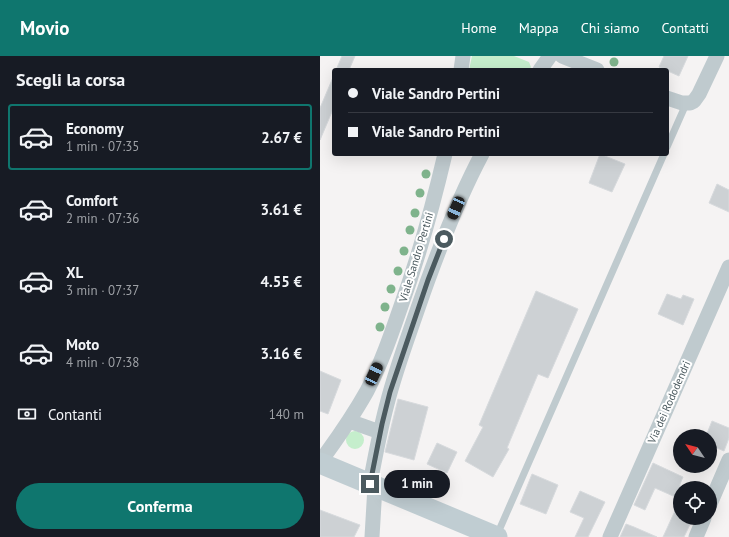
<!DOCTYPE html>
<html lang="it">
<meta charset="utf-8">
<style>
body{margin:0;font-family:"PT Sans",sans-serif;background:#20242c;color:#f1f3f6;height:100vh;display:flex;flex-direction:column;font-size:15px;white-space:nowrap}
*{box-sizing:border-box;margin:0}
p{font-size:13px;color:#9ea1a6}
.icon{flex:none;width:22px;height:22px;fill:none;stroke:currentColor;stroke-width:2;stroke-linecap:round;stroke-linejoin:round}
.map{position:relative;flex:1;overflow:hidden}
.details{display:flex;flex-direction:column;background:#171b24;width:320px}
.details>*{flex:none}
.banner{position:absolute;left:12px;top:12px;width:337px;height:88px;border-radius:4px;box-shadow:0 4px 16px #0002;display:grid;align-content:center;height:88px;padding:0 16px;background:#171b24}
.needle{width:26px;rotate:305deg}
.fabs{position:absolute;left:353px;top:373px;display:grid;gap:8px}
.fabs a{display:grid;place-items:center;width:44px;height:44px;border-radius:50%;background:#171b24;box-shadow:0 4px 16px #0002;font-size:20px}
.end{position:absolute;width:18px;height:18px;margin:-9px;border:5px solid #4b5a5f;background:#fff;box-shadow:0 0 0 2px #fff}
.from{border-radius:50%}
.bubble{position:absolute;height:28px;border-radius:14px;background:#171b24;box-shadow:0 4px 16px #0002;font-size:13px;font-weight:700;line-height:28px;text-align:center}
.car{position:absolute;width:12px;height:24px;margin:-12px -6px;border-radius:5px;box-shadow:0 0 3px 1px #0007;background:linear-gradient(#222 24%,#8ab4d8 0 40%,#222 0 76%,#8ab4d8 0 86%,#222 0)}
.banner b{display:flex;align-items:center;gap:14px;height:38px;font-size:15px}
.banner b+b{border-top:1px solid #363941}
.banner i{width:10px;height:10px;background:#f1f3f6}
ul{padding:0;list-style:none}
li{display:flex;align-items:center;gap:12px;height:66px;margin:0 8px 6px;padding:0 8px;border:2px solid transparent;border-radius:4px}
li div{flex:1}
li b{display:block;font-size:15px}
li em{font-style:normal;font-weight:700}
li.on{border-color:#0f766e}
li>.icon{width:36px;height:36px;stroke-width:1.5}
h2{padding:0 16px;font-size:18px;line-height:48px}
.pay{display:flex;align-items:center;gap:10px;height:44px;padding:0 16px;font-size:15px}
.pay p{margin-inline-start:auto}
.primary-button{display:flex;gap:8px;margin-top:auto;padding:8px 16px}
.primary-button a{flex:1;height:46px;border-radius:24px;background:#0f766e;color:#fff;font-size:16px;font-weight:700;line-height:46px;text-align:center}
header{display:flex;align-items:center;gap:24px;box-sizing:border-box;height:56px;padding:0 20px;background:#0f766e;color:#fff}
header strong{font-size:19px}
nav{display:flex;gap:22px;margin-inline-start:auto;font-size:14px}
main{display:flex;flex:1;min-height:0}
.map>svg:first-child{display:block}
</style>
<header>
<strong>Movio</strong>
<nav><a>Home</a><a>Mappa</a><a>Chi siamo</a><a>Contatti</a></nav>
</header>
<main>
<section class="details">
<h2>Scegli la corsa</h2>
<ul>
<li class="on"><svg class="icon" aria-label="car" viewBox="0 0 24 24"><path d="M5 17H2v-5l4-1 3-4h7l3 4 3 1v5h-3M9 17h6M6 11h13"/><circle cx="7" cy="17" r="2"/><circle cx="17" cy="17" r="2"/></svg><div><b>Economy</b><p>1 min · 07:35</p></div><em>2.67 €</em></li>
<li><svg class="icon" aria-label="car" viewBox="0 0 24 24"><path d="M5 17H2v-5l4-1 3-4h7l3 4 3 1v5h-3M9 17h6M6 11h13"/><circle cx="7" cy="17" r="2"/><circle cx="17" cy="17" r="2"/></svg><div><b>Comfort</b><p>2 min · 07:36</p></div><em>3.61 €</em></li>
<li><svg class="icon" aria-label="car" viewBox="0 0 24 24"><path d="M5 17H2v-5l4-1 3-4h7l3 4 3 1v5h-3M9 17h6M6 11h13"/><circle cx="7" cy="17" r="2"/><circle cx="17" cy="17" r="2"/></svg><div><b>XL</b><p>3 min · 07:37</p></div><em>4.55 €</em></li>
<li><svg class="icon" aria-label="car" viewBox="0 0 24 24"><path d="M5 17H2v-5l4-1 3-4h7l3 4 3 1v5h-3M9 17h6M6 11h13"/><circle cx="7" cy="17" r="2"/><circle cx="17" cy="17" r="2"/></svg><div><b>Moto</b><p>4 min · 07:38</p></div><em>3.16 €</em></li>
</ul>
<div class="pay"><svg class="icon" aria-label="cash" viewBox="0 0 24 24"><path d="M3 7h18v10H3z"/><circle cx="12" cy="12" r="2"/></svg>Contanti<p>140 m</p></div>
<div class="primary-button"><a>Conferma</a></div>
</section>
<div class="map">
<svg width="409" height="481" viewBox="0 0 409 481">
<rect width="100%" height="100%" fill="#f5f3f3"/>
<!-- green -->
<path fill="#c5eecc" d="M152 0H194L209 6 211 11 209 14H149Z
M26 384a9 9 0 1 1 18 0a9 9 0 1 1-18 0Z"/>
<!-- building -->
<path fill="#cdd1d4" stroke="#d7dadd" d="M22 0H35L29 14H16Z
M344 0H368L359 20 339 11Z
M14 19V51L0 84V52Z
M280 98 305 108 292 136 269 127Z
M397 128 409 134V156L389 147Z
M216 235 258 253 228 322 218 318 187 392 189 393 173 421 145 405 163 371 159 369Z
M347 238 361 243 363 239 374 243 363 269 338 258Z
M0 315 21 324 8 358 0 355Z
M78 343 108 351 94 404 65 396Z
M392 365 409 372V382L404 395 390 389V380H386Z
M117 387 137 396 127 417 107 408Z
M333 407 363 421 360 428V443L335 432 325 454 314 449Z
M212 418 238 429 226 458 200 448Z
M260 435 285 446 268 481H255L264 462 250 456Z
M360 444V462H373L364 481H343Z
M0 454 40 469 34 481H0Z
M306 468 314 471 337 481H300Z"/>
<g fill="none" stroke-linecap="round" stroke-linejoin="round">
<!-- lane -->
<path stroke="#bfcace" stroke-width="7" d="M347 91 366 48
M177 479 344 98"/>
<!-- street -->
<path stroke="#bfcace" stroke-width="15" d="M242 0 277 14
M141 14 143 0
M220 14 230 0
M347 42 362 47H370L374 45 379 38 397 0
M29 365 60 376
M0 406C17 383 33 360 47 335 61 308 71 279 81 250 99 200 113 149 125 98
M50 428C55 401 60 374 67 348 75 316 87 284 98 252 116 200 136 147 162 98
M390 448 409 404
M52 481 55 430
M290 481 409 211
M376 481 384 462"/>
<!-- secondary -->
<path stroke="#c0cdd2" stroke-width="21" d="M0 407 177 481"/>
</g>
<!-- trees -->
<g fill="#7fb38c">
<circle cx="294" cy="6" r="4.5"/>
<circle cx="106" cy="118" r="4.5"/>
<circle cx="100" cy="137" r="4.5"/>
<circle cx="95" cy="157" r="4.5"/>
<circle cx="90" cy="174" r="4.5"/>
<circle cx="84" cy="195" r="4.5"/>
<circle cx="78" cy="215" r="4.5"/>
<circle cx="71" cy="233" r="4.5"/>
<circle cx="65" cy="251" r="4.5"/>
<circle cx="60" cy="271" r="4.5"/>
</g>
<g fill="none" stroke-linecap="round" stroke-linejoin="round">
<!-- route -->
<path stroke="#4b5a5f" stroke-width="5" d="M50 428 62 368 70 336 108 224 124 183"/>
</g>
<g text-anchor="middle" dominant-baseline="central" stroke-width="4" stroke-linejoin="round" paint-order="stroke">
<!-- street labels -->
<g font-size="11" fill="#4b5a5f" stroke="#fff">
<text transform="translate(96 201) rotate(-73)">Viale Sandro Pertini</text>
<text transform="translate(349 346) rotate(-66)">Via dei Rododendri</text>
</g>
</g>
</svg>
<div class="fabs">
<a><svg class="needle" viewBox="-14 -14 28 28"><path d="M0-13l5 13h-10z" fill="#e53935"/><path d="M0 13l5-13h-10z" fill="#9ea1a6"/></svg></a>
<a><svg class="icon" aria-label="locate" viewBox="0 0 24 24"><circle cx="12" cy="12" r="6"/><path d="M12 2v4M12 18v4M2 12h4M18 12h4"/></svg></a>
</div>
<i class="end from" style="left:124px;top:183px"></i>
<i class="end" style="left:50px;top:428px"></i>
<div class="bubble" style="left:64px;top:414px;width:66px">1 min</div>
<i class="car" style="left:136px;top:152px;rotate:204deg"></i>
<i class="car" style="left:54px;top:318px;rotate:25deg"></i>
<div class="banner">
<b><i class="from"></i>Viale Sandro Pertini</b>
<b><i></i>Viale Sandro Pertini</b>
</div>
</div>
</main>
